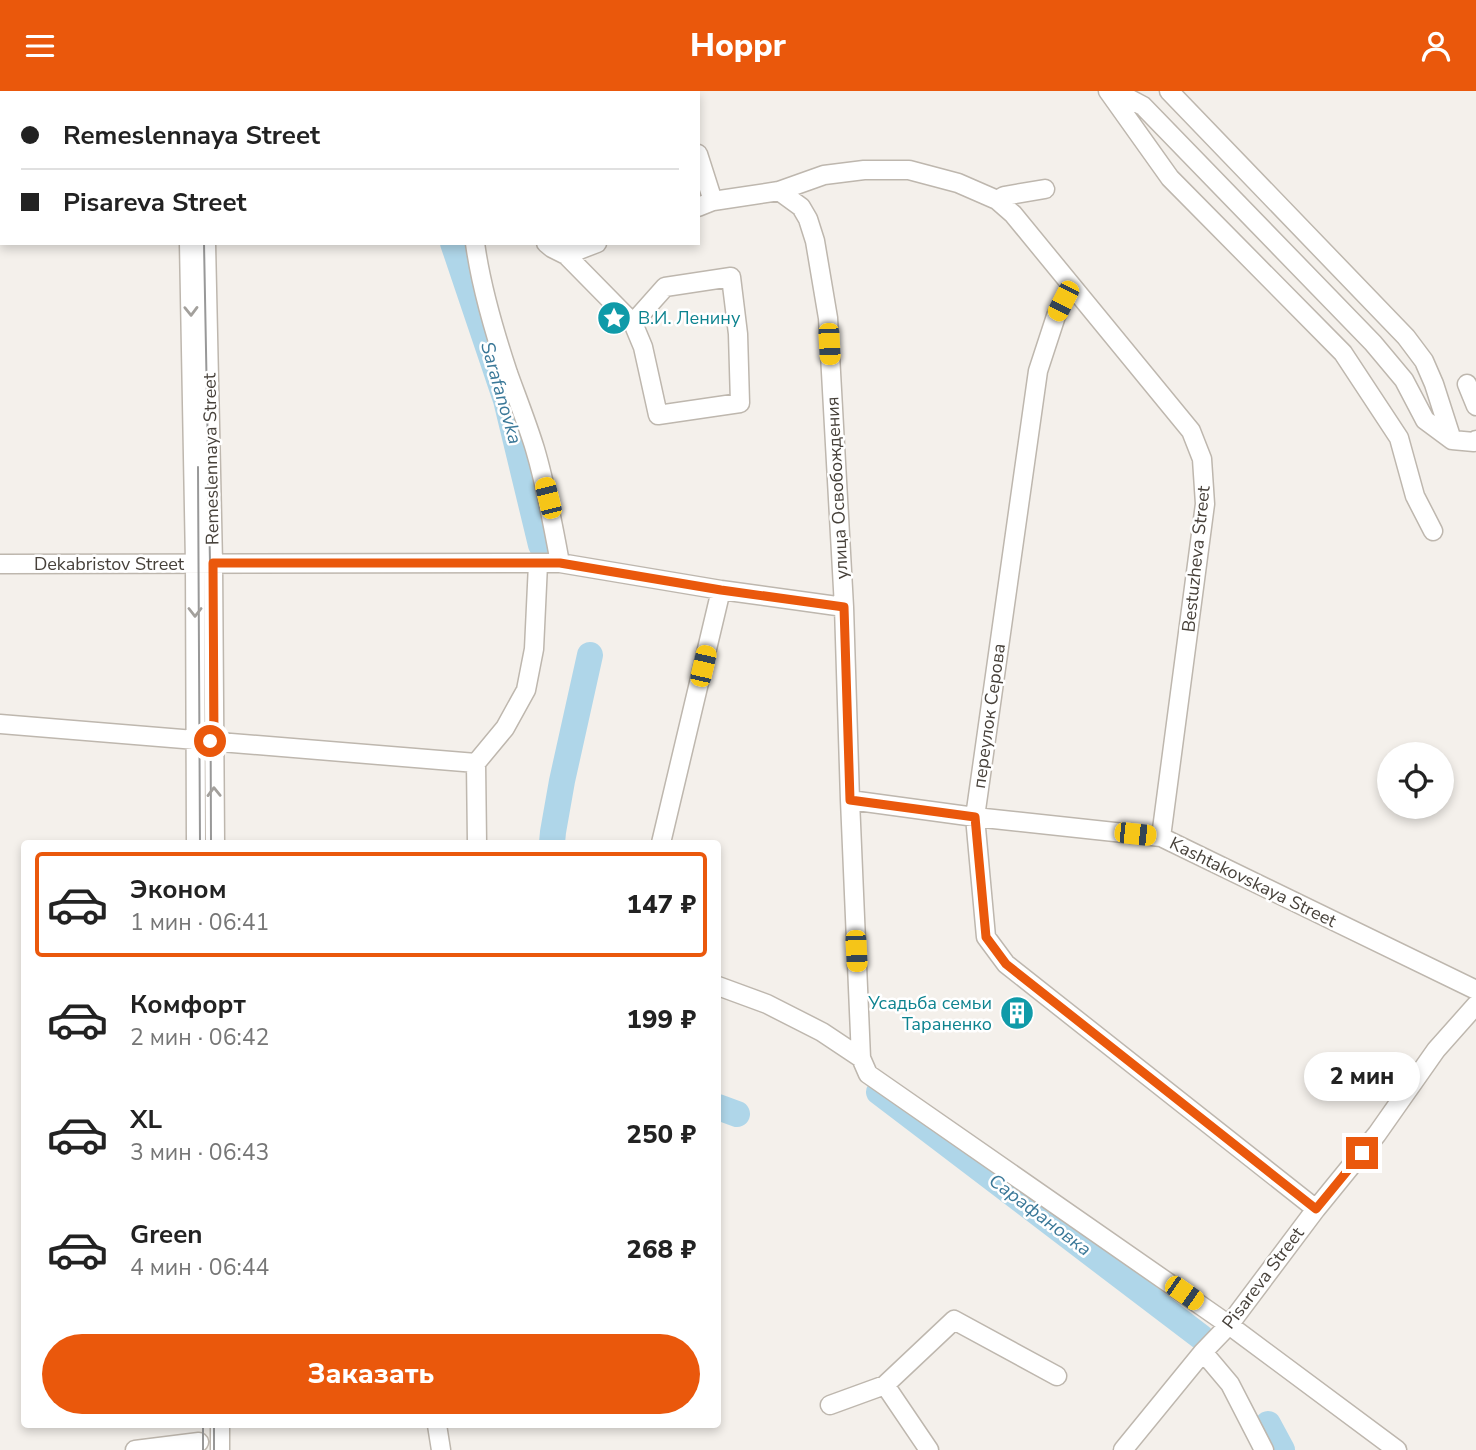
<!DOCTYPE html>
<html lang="ru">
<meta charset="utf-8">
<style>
body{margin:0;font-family:"Nunito Sans",sans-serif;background:#f6f6f6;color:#222;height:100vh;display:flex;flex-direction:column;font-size:26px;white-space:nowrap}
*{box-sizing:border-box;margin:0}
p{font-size:23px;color:#767676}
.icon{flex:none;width:38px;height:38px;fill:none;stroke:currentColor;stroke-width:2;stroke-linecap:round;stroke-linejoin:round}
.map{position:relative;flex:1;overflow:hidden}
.side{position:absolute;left:21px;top:749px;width:700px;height:588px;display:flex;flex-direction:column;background:#fff;border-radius:7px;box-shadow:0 4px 10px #0003}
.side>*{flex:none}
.banner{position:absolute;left:0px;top:0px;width:700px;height:154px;box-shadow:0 4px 10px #0003;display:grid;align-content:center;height:154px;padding:0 21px;background:#fff}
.buttons{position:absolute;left:1377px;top:651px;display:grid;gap:14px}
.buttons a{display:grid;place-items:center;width:77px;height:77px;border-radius:50%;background:#fff;box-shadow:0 4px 10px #0003;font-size:35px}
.end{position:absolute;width:32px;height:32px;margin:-16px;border:9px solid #ea580c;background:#fff;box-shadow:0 0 0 4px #fff}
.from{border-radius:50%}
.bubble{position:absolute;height:49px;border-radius:24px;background:#fff;box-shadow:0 4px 10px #0003;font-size:23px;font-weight:800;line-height:49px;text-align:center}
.car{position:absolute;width:21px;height:42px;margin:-21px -10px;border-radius:9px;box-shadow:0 0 5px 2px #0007;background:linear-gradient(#f5c518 24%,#345 0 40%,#f5c518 0 76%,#345 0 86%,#f5c518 0)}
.banner b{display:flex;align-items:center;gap:24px;height:66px;font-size:26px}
.banner b+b{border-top:2px solid #e0e0e0}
.banner i{width:18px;height:18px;background:#222}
ul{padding:12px 0 0;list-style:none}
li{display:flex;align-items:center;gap:21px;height:105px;margin:0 14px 10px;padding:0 7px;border:4px solid transparent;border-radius:7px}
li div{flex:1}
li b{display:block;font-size:26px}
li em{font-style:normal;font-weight:800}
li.current{border-color:#ea580c}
li>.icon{width:63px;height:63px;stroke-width:1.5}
.primary-button{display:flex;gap:14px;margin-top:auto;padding:14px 21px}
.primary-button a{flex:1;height:80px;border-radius:42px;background:#ea580c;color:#fff;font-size:28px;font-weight:800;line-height:80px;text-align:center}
header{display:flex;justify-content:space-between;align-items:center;height:91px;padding:0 21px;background:#ea580c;color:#fff;font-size:32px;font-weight:800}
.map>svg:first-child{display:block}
</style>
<header><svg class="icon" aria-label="menu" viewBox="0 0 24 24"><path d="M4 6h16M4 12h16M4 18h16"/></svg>Hoppr<svg class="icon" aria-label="person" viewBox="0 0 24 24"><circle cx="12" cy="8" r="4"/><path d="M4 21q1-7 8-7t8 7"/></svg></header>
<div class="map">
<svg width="1476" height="1359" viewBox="0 0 1476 1359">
<rect width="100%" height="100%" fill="#f4f0eb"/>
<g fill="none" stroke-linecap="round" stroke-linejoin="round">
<!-- river -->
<path stroke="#afd6e9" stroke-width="26" d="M403 0 404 2
M453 152 506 309 541 454
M552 752 553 741 562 690 590 564
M879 1001 1201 1246
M718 1016 737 1023
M1268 1333 1282 1359"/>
<!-- minor casing -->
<g stroke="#beb7ae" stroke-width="21">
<path id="minor" d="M573 0 574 2
M678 0 679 2
M1108 0 1170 87 1343 262 1399 347 1415 405 1433 440
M1115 0 1143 15 1373 252 1404 289 1425 329 1452 349 1474 351 1476 349
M1169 0 1406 246 1424 270 1434 293 1452 349
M496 2V0
M698 63 713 110
M0 86H2
M779 100 801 116 808 128 815 150 828 227 844 516 850 709 861 967 868 983 1229 1234 1397 1359
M997 109 1004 105 1045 98
M0 110H2
M698 116 713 110 779 100 824 84 864 79H909L958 92 997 109 1013 123 1191 340 1202 368 1205 413 1161 746
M189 152 195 472 196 752
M206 152 213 472 215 752
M475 152C481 196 494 240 508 282 517 307 527 332 535 358 546 395 553 434 560 472
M546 152 552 157 566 164 633 232 643 256 658 324 740 312 738 243 731 186 665 196 633 232
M566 164 597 152
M1071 195 1056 225 1038 280 975 726 986 846 1006 873 1316 1118
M1467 293 1476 315
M0 473 560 472 721 499 844 516
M0 633 476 672
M850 709 975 726 1161 746 1476 899
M477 752 476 672 505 637 526 599 534 558 538 473
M661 752 721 499
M718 895 767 913 822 941 861 967
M1203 1261 1230 1293 1264 1359
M830 1314 885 1294
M220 1334V1359
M437 1334 441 1359
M135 1359 199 1351
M929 1359 885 1294 954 1229 1057 1285
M1123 1359 1203 1261 1229 1234 1316 1118 1377 1043 1436 959 1476 914"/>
</g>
<!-- minor -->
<use href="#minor" stroke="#fff" stroke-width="18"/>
<!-- tram -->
<path stroke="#989898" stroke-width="2" d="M0 94H2
M204 152 210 472 211 752
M198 376 200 752
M214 1334V1359
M203 1359V1334"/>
</g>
<!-- one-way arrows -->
<defs><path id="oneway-chevron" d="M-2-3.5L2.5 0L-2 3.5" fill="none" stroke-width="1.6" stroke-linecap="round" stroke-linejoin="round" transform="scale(1.75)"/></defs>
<g stroke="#a3a09c">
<use href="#oneway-chevron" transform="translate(191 220) rotate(89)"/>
<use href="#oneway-chevron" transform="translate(195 521) rotate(90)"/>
<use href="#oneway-chevron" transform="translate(214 701) rotate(-91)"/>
</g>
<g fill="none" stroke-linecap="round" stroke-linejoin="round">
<!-- route -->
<path stroke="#ea580c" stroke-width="9" d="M210 650H214L213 472H560L721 499 844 516 850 709 975 726 986 846 1006 873 1316 1118 1362 1062"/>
</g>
<!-- icons -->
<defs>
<g id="sight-disc" transform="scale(1.75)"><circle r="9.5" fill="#0f9aa8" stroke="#fff"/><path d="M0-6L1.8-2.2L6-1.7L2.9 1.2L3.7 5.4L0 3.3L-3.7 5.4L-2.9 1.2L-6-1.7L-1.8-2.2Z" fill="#fff"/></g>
<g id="building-disc" transform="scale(1.75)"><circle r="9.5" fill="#0f9aa8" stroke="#fff"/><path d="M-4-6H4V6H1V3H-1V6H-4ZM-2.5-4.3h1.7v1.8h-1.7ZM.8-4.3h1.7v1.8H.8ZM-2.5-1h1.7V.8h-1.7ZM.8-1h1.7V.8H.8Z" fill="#fff"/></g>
</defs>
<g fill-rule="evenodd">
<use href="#sight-disc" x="614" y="227"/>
<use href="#building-disc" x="1017" y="922"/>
</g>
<g text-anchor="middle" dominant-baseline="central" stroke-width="5" stroke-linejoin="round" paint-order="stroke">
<!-- culture labels -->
<g font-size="18" fill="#0d838f" stroke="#fff" text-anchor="start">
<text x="638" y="227">В.И. Ленину</text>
<text x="992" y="912" text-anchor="end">Усадьба семьи<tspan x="992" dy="21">Тараненко</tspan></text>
</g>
<!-- street labels -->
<g font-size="18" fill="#47413a" stroke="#fff">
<text transform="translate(211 368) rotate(-91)">Remeslennaya Street</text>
<text transform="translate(837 397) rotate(-93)">улица Освобождения</text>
<text transform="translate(1196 468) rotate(-84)">Bestuzheva Street</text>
<text x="109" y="473">Dekabristov Street</text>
<text transform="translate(989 625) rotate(-82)">переулок Серова</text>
<text transform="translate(1253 791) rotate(26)">Kashtakovskaya Street</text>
<text transform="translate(1263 1187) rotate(-53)">Pisareva Street</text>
</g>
<!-- water labels -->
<g font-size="19" font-style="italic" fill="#3a7898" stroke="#fff">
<text transform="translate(501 302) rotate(74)">Sarafanovka</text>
<text transform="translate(1040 1124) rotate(37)">Сарафановка</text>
</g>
</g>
</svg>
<div class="buttons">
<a><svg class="icon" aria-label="locate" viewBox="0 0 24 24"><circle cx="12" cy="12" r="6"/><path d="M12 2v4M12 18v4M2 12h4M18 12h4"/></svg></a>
</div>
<i class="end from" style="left:210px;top:650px"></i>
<i class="end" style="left:1362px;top:1062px"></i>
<div class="bubble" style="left:1304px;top:961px;width:116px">2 мин</div>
<i class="car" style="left:1063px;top:210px;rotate:207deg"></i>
<i class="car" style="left:829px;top:253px;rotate:177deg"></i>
<i class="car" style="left:548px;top:407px;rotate:346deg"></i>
<i class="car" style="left:703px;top:575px;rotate:13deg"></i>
<i class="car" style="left:1135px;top:743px;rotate:96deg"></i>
<i class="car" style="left:856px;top:860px;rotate:177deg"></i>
<i class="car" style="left:1184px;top:1202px;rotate:125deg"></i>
<div class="banner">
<b><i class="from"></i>Remeslennaya Street</b>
<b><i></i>Pisareva Street</b>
</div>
<section class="side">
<ul>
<li class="current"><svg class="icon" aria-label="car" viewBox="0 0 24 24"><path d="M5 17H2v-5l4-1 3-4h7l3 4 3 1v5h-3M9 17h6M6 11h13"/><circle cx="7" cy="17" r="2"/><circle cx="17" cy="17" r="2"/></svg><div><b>Эконом</b><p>1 мин · 06:41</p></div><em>147 ₽</em></li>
<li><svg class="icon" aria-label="car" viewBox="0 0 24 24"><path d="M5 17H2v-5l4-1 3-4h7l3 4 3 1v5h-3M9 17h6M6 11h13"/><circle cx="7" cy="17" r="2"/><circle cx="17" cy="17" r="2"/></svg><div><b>Комфорт</b><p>2 мин · 06:42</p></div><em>199 ₽</em></li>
<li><svg class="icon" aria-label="car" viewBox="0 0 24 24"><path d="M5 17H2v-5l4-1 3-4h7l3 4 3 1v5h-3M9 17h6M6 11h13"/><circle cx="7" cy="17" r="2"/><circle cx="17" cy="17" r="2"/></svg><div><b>XL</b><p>3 мин · 06:43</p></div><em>250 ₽</em></li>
<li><svg class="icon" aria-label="car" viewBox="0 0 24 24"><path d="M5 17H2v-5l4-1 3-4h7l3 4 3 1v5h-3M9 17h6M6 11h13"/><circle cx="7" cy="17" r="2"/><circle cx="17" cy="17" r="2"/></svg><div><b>Green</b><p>4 мин · 06:44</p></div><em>268 ₽</em></li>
</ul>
<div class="primary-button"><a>Заказать</a></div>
</section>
</div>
